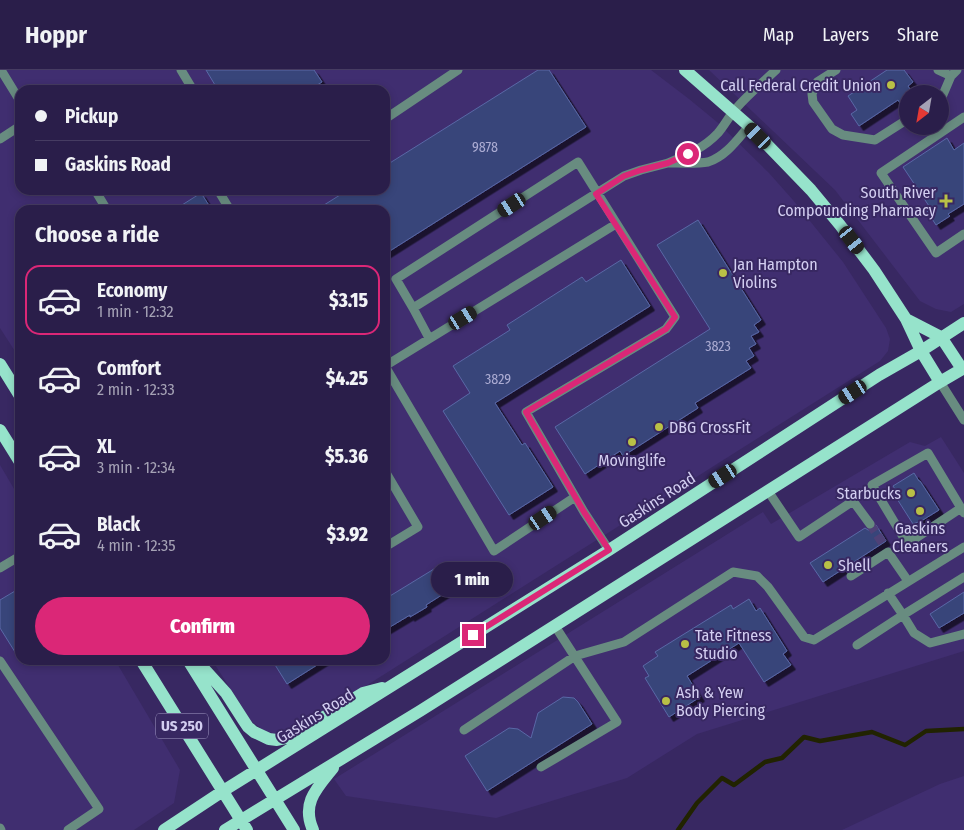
<!DOCTYPE html>
<meta charset="utf-8">
<style>
body{margin:0;font-family:"Fira Sans Condensed",sans-serif;background:#362b54;color:#f1f3f6;height:100vh;display:flex;flex-direction:column;font-size:19px;white-space:nowrap}
*{box-sizing:border-box;margin:0}
p{font-size:16px;color:#a5a2b5}
.icon{flex:none;width:28px;height:28px;fill:none;stroke:currentColor;stroke-width:2;stroke-linecap:round;stroke-linejoin:round}
.map{position:relative;flex:1;overflow:hidden}
.details{position:absolute;left:15px;top:135px;width:375px;height:460px;display:flex;flex-direction:column;background:#2a1e4a;border-radius:15px;box-shadow:0 2px 8px #0003,0 0 0 1px #463c62}
.details>*{flex:none}
.banner{position:absolute;left:15px;top:15px;width:375px;height:110px;border-radius:15px;box-shadow:0 2px 8px #0003,0 0 0 1px #463c62;display:grid;align-content:center;height:110px;padding:0 20px;background:#2a1e4a}
.needle{width:32px;rotate:211deg}
.tools{position:absolute;left:899px;top:15px;display:grid;gap:10px}
.tools a{display:grid;place-items:center;width:50px;height:50px;border-radius:50%;background:#2a1e4a;box-shadow:0 2px 8px #0003,0 0 0 1px #463c62;font-size:25px}
.end{position:absolute;width:22px;height:22px;margin:-11px;border:6px solid #db2777;background:#fff;box-shadow:0 0 0 2px #fff}
.from{border-radius:50%}
.bubble{position:absolute;height:35px;border-radius:18px;background:#2a1e4a;box-shadow:0 2px 8px #0003,0 0 0 1px #463c62;font-size:16px;font-weight:800;line-height:35px;text-align:center}
.car{position:absolute;width:15px;height:30px;margin:-15px -8px;border-radius:6px;box-shadow:0 0 4px 1px #0007;background:linear-gradient(#222 24%,#8ab4d8 0 40%,#222 0 76%,#8ab4d8 0 86%,#222 0)}
.banner b{display:flex;align-items:center;gap:18px;height:48px;font-size:19px}
.banner b+b{border-top:1px solid #463c62}
.banner i{width:12px;height:12px;background:#f1f3f6}
ul{padding:0;list-style:none}
li{display:flex;align-items:center;gap:15px;height:70px;margin:0 10px 8px;padding:0 10px;border:2px solid transparent;border-radius:15px}
li div{flex:1}
li b{display:block;font-size:19px}
li em{font-style:normal;font-weight:800}
li.current{border-color:#db2777}
li>.icon{width:45px;height:45px;stroke-width:1.5}
h2{padding:0 20px;font-size:22px;line-height:60px}
.primary-button{display:flex;gap:10px;margin-top:auto;padding:10px 20px}
.primary-button a{flex:1;height:58px;border-radius:30px;background:#db2777;color:#fff;font-size:20px;font-weight:800;line-height:58px;text-align:center}
header{display:flex;align-items:center;gap:30px;box-sizing:border-box;height:70px;padding:0 25px;background:#2a1e4a;border-bottom:1px solid #463c62}
header strong{font-size:24px}
nav{display:flex;gap:28px;margin-inline-start:auto;font-size:18px}
.map>svg:first-child{display:block}
</style>
<header>
<strong>Hoppr</strong>
<nav><a>Map</a><a>Layers</a><a>Share</a></nav>
</header>
<div class="map">
<svg width="964" height="760" viewBox="0 0 964 760">
<defs>
<filter id="shadow"><feDropShadow dx="4.5" dy="4.5" stdDeviation="0" flood-color="#0009"/></filter>
</defs>
<rect width="100%" height="100%" fill="#382862"/>
<!-- built -->
<path fill="#402e70" fill-rule="evenodd" d="M0 0H651L689 29 717 52 769 103 793 130 843 192 886 258 890 269 888 281 880 291 293 662 285 664H277L268 662 262 659 251 651 212 590H385V140H20V289L0 258ZM20 20H385V120H20Z
M709 0H964V234L951 242 936 239 920 231 835 120ZM908 24H940V56H908Z
M941 367 964 403V581L697 664 627 708 496 748 346 726 334 709 763 442 771 454 910 372 925 376Z
M0 395 20 429V590H115L180 700 174 733 134 760H0Z
M964 706V760H842L940 714Z"/>
<g fill="none" stroke-linecap="round" stroke-linejoin="round">
<!-- stream -->
<path stroke="#212301" stroke-width="4.5" d="M678 760 697 733 722 708 734 715 765 692 782 688 804 667 820 671 872 662 905 675 926 661 964 659"/>
</g>
<!-- building -->
<path fill="#39457a" stroke="#5968a6" filter="url(#shadow)" d="M206 0H314L322 12 309 20H218Z
M538 0H549L586 57 385 184V140H316L348 120H385V96Z
M887 0H904L913 12 908 16 913 24H908V43H906L898 30 859 56 851 44 857 40 848 26Z
M947 68 954 80 964 73V134L948 144 950 146 936 155 927 141 931 139 903 97Z
M201 123 212 140H174Z
M698 150 761 250 754 255 759 262 751 266 756 274 749 278 754 286 746 291 751 298 695 333 698 338 623 386 620 381 585 404 555 357 710 259 657 175Z
M621 190 650 236 495 333 522 375 525 373 553 417 509 445 443 341 470 323 453 296 510 260 507 255 582 207 586 212Z
M914 403 919 411H920L939 440 918 453V452L913 454 892 421 895 419 893 416Z
M876 455 886 471 823 512 810 493 865 458 868 460H871L874 459Z
M434 499 448 521 426 535 427 537 410 547V545L385 560V529Z
M20 518V590L0 558V530Z
M964 522V543L939 558 930 544Z
M749 529 756 541 760 538 787 581 783 584 791 595 764 612 739 573 687 606 700 627 669 647 645 608 649 606 643 596 658 586 655 582 731 535 733 539Z
M272 590H325L287 614Z
M563 627 574 628 578 632 592 654 487 721 465 686 509 658 518 659 531 668 538 643Z"/>
<g fill="none" stroke-linecap="round" stroke-linejoin="round">
<!-- minor-tunnel -->
<path stroke="#4f4177" stroke-width="9" stroke-dasharray="9 4.5" stroke-linecap="butt" d="M870 454 883 474"/>
<!-- minor -->
<path stroke="#688c80" stroke-width="9" d="M1 0 20 31
M181 0 193 20
M836 0 817 12 812 24 813 32 832 59 843 65 875 70 908 49
M938 0 951 6 957 0
M940 28 942 27 951 6
M964 47 881 103 936 183 964 164
M385 49 458 0
M749 56C737 70 726 86 708 92 698 94 679 93 668 93 687 85 704 78 718 63 724 56 728 48 734 41 745 27 762 13 776 0
M0 69 20 56
M95 120 107 140
M218 120 230 140
M413 238 624 106 641 100 668 93
M429 268 413 238 396 209 578 92 675 247 666 259 526 342 584 442 609 480
M940 312 964 350
M385 401 418 457 385 477
M768 421 799 467 853 431 870 454
M575 427 494 481 385 296 616 154
M961 438 928 383 872 415 905 470 916 468 961 438 964 443
M0 498 20 486
M851 506 888 482 908 511
M888 523 903 545 964 507
M857 575 903 545 914 563 930 573 964 564
M0 591 99 739 68 760
M464 660 575 586 624 572 733 502 757 506 768 517 804 567 814 570 964 477
M541 697 617 652 555 556
M0 758 1 760"/>
<!-- major -->
<path stroke="#96e3cb" stroke-width="12" d="M685 0 749 56 811 120 840 155 874 200 906 249 921 281 940 312
M906 249 941 267 962 299
M0 294 20 326
M0 360 20 392
M141 590 247 760
M188 590 294 760
M196 590 226 623 244 651 248 657 254 662 269 669 277 670 291 667 363 623 382 618
M164 760 223 721 609 480 879 305 921 281 964 253
M225 760 420 641 940 312 964 298
M313 760C301 733 317 718 333 698"/>
</g>
<g fill="none" stroke-linecap="round" stroke-linejoin="round">
<!-- route -->
<path stroke="#db2777" stroke-width="6" d="M473 565 609 480 584 442 526 342 666 259 675 247 596 124 624 106 641 100 668 93 688 84"/>
</g>
<!-- markers -->
<g fill="#b9c046" stroke="#382862" stroke-width="2">
<circle cx="891" cy="15" r="5"/>
<path d="M943.5 123.5h5v5h5v5h-5v5h-5v-5h-5v-5h5z"/>
<circle cx="723" cy="203" r="5"/>
<circle cx="659" cy="357" r="5"/>
<circle cx="632" cy="372" r="5"/>
<circle cx="911" cy="423" r="5"/>
<circle cx="920" cy="441" r="5"/>
<circle cx="828" cy="495" r="5"/>
<circle cx="685" cy="574" r="5"/>
<circle cx="666" cy="631" r="5"/>
</g>
<g text-anchor="middle" dominant-baseline="central" stroke-width="4" stroke-linejoin="round" paint-order="stroke">
<!-- number labels -->
<g font-size="14" fill="#acacd3">
<text x="485" y="77">9878</text>
<text x="718" y="276">3823</text>
<text x="498" y="309">3829</text>
</g>
<!-- shield labels -->
<rect fill="#382862" stroke="#a49cc6" stroke-width="1" x="156" y="643.5" width="52" height="25" rx="4"/>
<g font-size="15" font-weight="bold" fill="#d3cef1">
<text x="182" y="656">US 250</text>
</g>
<!-- poi labels -->
<g font-size="16" fill="#d3cef1" stroke="#382862" text-anchor="start">
<text x="881" y="15" text-anchor="end">Call Federal Credit Union</text>
<text x="936" y="122" text-anchor="end">South River<tspan x="936" dy="18">Compounding Pharmacy</tspan></text>
<text x="733" y="194">Jan Hampton<tspan x="733" dy="18">Violins</tspan></text>
<text x="669" y="357">DBG CrossFit</text>
<text x="632" y="390" text-anchor="middle">Movinglife</text>
<text x="901" y="423" text-anchor="end">Starbucks</text>
<text x="920" y="458" text-anchor="middle">Gaskins<tspan x="920" dy="18">Cleaners</tspan></text>
<text x="838" y="495">Shell</text>
<text x="695" y="565">Tate Fitness<tspan x="695" dy="18">Studio</tspan></text>
<text x="676" y="622">Ash &amp; Yew<tspan x="676" dy="18">Body Piercing</tspan></text>
</g>
<!-- street labels -->
<g font-size="16" fill="#d3cef1" stroke="#382862">
<text transform="translate(657 430) rotate(-33)">Gaskins Road</text>
<text transform="translate(315 646) rotate(-32)">Gaskins Road</text>
</g>
</g>
</svg>
<div class="tools">
<a><svg class="needle" viewBox="-14 -14 28 28"><path d="M0-13l5 13h-10z" fill="#e53935"/><path d="M0 13l5-13h-10z" fill="#a5a2b5"/></svg></a>
</div>
<i class="end from" style="left:688px;top:84px"></i>
<i class="end" style="left:473px;top:565px"></i>
<div class="bubble" style="left:431px;top:492px;width:82px">1 min</div>
<i class="car" style="left:758px;top:66px;rotate:315deg"></i>
<i class="car" style="left:512px;top:135px;rotate:237deg"></i>
<i class="car" style="left:852px;top:170px;rotate:143deg"></i>
<i class="car" style="left:463px;top:248px;rotate:59deg"></i>
<i class="car" style="left:853px;top:322px;rotate:237deg"></i>
<i class="car" style="left:723px;top:406px;rotate:237deg"></i>
<i class="car" style="left:543px;top:448px;rotate:56deg"></i>
<div class="banner">
<b><i class="from"></i>Pickup</b>
<b><i></i>Gaskins Road</b>
</div>
<section class="details">
<h2>Choose a ride</h2>
<ul>
<li class="current"><svg class="icon" aria-label="car" viewBox="0 0 24 24"><path d="M5 17H2v-5l4-1 3-4h7l3 4 3 1v5h-3M9 17h6M6 11h13"/><circle cx="7" cy="17" r="2"/><circle cx="17" cy="17" r="2"/></svg><div><b>Economy</b><p>1 min · 12:32</p></div><em>$3.15</em></li>
<li><svg class="icon" aria-label="car" viewBox="0 0 24 24"><path d="M5 17H2v-5l4-1 3-4h7l3 4 3 1v5h-3M9 17h6M6 11h13"/><circle cx="7" cy="17" r="2"/><circle cx="17" cy="17" r="2"/></svg><div><b>Comfort</b><p>2 min · 12:33</p></div><em>$4.25</em></li>
<li><svg class="icon" aria-label="car" viewBox="0 0 24 24"><path d="M5 17H2v-5l4-1 3-4h7l3 4 3 1v5h-3M9 17h6M6 11h13"/><circle cx="7" cy="17" r="2"/><circle cx="17" cy="17" r="2"/></svg><div><b>XL</b><p>3 min · 12:34</p></div><em>$5.36</em></li>
<li><svg class="icon" aria-label="car" viewBox="0 0 24 24"><path d="M5 17H2v-5l4-1 3-4h7l3 4 3 1v5h-3M9 17h6M6 11h13"/><circle cx="7" cy="17" r="2"/><circle cx="17" cy="17" r="2"/></svg><div><b>Black</b><p>4 min · 12:35</p></div><em>$3.92</em></li>
</ul>
<div class="primary-button"><a>Confirm</a></div>
</section>
</div>
